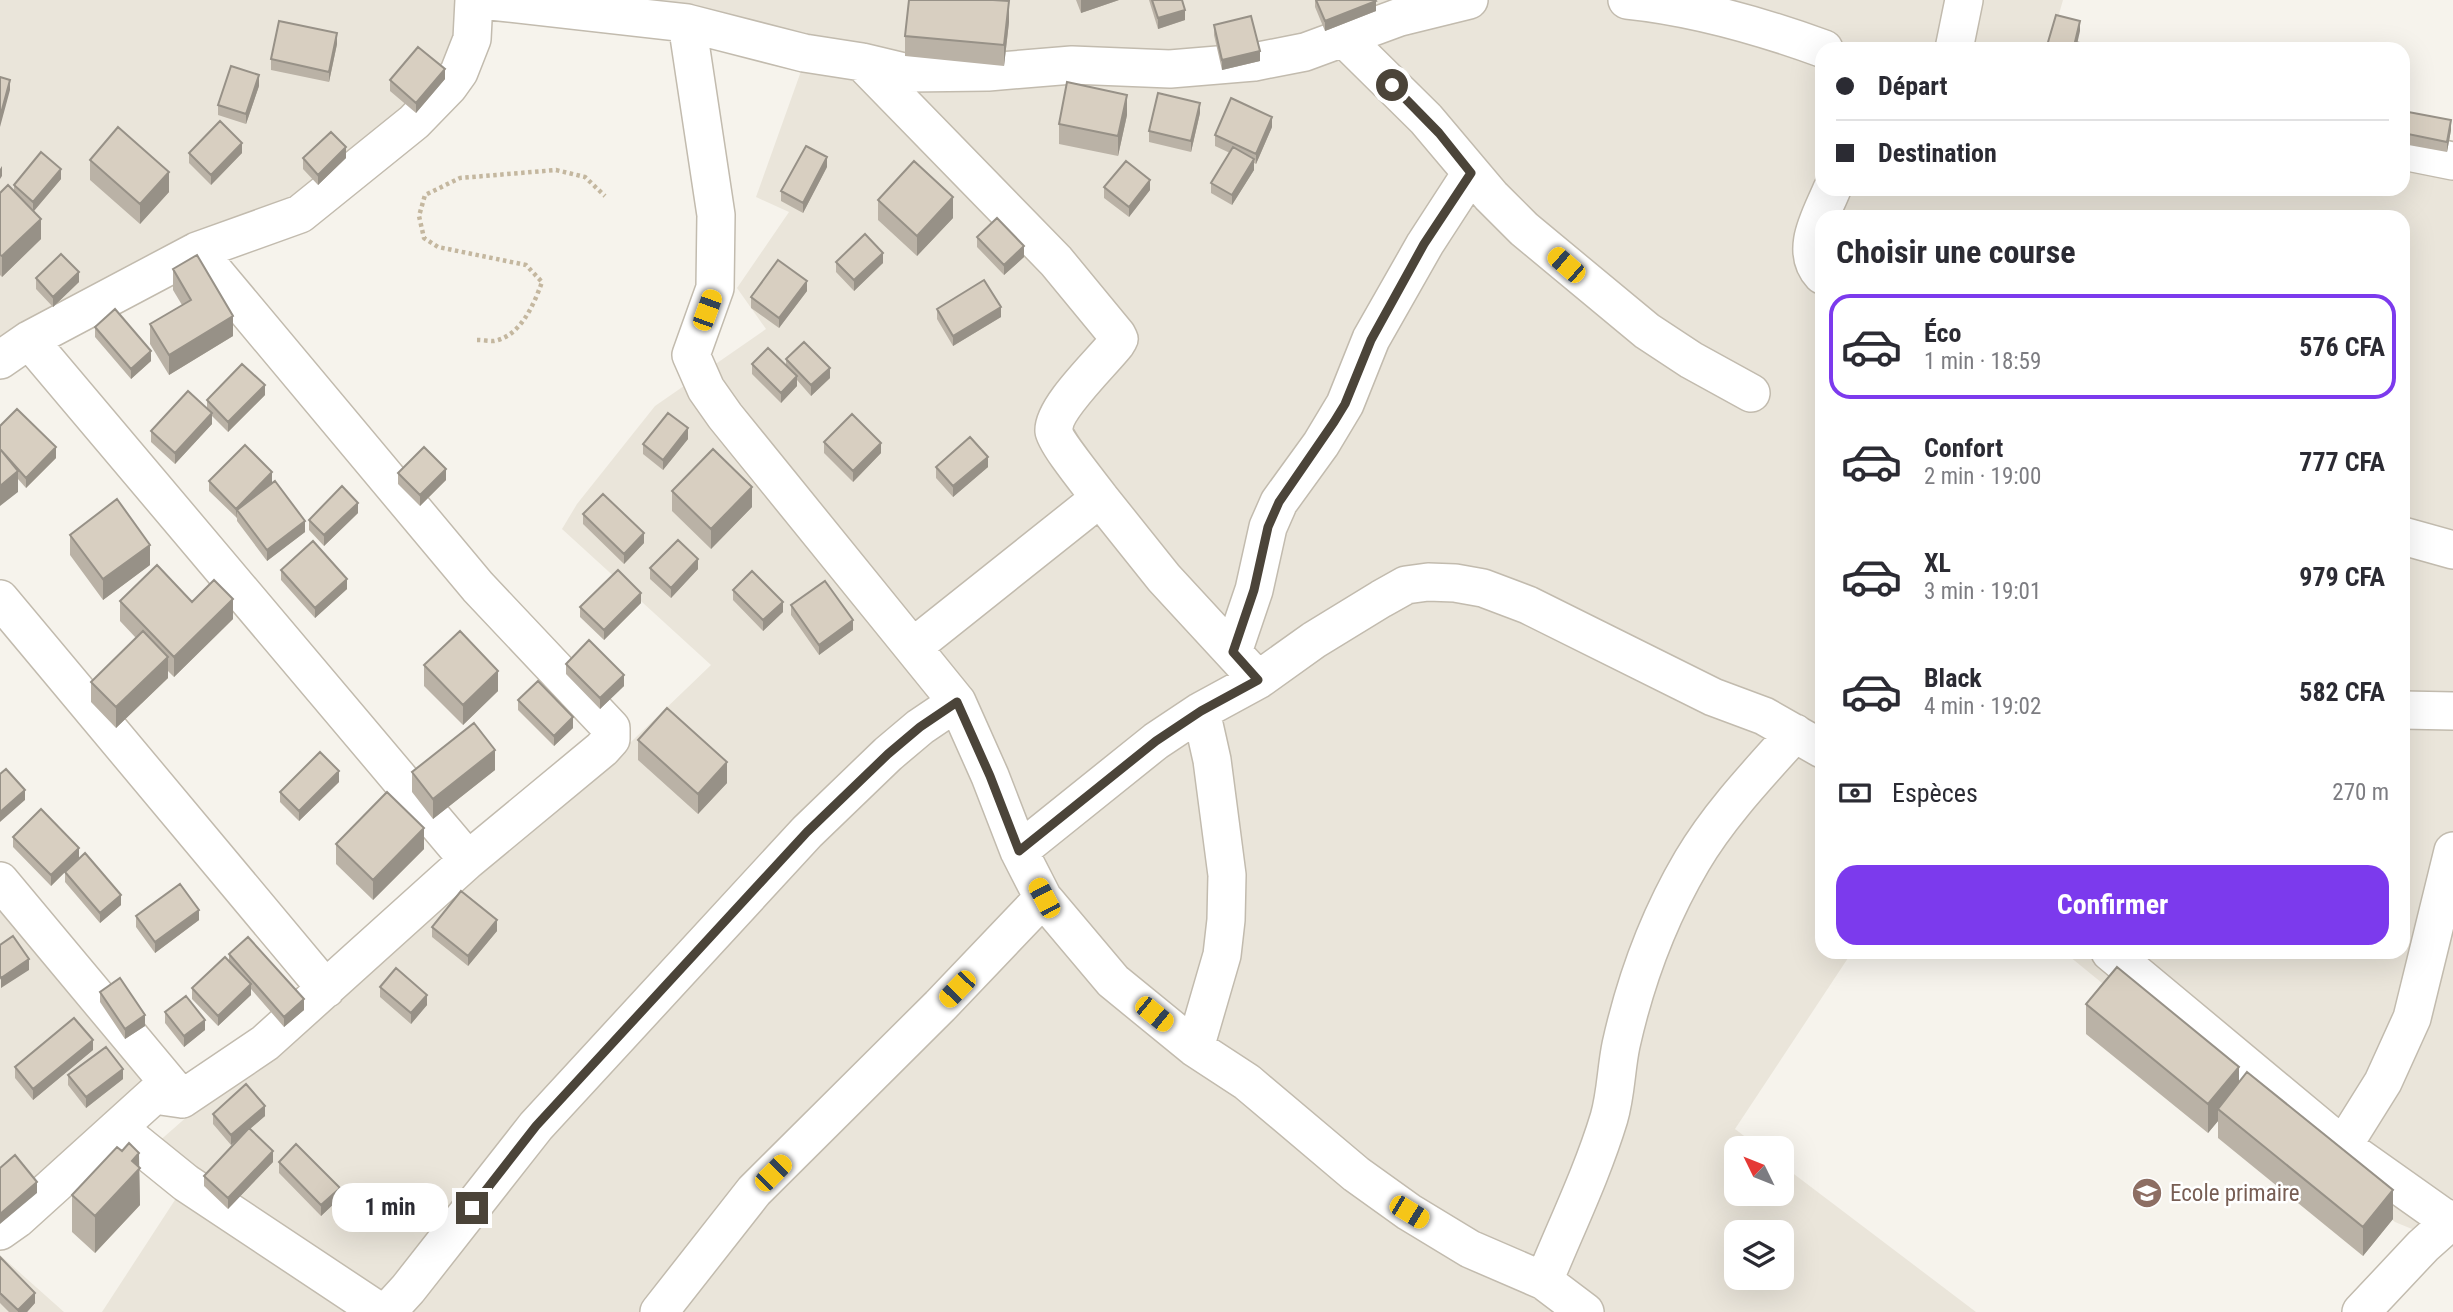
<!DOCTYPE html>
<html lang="fr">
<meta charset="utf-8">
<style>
body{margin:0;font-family:"Roboto Condensed",sans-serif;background:#f7f7f7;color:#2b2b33;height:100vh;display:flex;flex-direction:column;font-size:26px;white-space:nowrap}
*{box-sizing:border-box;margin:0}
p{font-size:23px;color:#7c7c81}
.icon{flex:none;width:38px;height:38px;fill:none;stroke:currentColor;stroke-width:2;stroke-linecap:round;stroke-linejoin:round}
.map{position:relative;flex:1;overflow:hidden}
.sheet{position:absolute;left:1815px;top:210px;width:595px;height:749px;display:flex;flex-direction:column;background:#fff;border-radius:21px;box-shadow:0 7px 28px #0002}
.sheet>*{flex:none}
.guide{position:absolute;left:1815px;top:42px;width:595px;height:154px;border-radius:21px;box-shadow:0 7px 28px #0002;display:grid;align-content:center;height:154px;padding:0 21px;background:#fff}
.needle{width:46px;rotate:313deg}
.controls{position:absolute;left:1724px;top:1136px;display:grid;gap:14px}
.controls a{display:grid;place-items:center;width:70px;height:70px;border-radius:14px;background:#fff;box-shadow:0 7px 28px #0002;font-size:35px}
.end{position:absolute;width:32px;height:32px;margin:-16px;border:9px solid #4b4439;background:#fff;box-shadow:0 0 0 4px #fff}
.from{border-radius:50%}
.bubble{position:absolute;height:49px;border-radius:21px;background:#fff;box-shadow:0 7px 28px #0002;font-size:23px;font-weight:700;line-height:49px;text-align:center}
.car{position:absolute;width:21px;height:42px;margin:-21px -10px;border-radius:9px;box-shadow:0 0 5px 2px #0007;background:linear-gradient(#f5c518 24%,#345 0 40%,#f5c518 0 76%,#345 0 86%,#f5c518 0)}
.guide b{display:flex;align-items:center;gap:24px;height:66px;font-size:26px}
.guide b+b{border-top:2px solid #e1e1e2}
.guide i{width:18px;height:18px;background:#2b2b33}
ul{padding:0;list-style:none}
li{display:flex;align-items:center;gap:21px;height:105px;margin:0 14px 10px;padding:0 7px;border:4px solid transparent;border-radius:21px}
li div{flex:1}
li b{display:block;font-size:26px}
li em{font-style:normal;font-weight:700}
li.active{border-color:#7c3aed}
li>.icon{width:63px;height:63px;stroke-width:1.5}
h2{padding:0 21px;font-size:32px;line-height:84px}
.pay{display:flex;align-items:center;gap:18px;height:77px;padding:0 21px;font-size:26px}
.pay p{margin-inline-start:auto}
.button{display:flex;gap:14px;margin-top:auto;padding:14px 21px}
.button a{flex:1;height:80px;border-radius:21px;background:#7c3aed;color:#fff;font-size:28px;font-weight:700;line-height:80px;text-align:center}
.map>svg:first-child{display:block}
</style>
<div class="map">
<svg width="2453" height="1312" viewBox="0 0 2453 1312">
<rect width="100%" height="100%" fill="#f6f3ec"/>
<!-- residential -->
<path fill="#eae5da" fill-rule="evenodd" d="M0 0H2063L2049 49H1822V189H2403V145L2453 155V1228L2441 1241 2395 1222 2064 952H2403V217H1822V952H1852L1735 1129 1760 1148H1736V1194H1782V1165L1976 1312H102L186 1183 148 1151 488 852 607 765 711 665 562 529 577 504 655 406 766 329 737 288 789 212 756 197 805 60 639 31 476 21 416 131 0 362ZM1736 1232H1782V1278H1736Z
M0 912 154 1095 0 1231Z
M0 1255 64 1312H0Z"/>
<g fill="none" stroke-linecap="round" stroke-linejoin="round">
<!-- street casing -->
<g stroke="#c2bbae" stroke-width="40">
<path id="street" d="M482 0 687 23 804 53 862 62 908 73 988 72 1072 65 1170 69 1254 62 1305 52 1400 17 1469 0
M1627 0C1695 7 1761 26 1824 49
M687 23 716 215 715 288 691 355 706 389 725 416 957 702 990 776 1019 851 1043 898 1113 981 1195 1048 1247 1082 1356 1174 1409 1212 1470 1249 1544 1281 1585 1312
M1345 39 1426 119 1491 196 1524 229 1647 331 1691 360 1751 393
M1954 49 1964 0
M862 62 1056 261 1117 335 1119 339 1116 344C1102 362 1052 409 1054 431 1055 442 1092 487 1100 498
M2403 151 2453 161
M1822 275C1799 250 1821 216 1832 189
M29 340 468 860
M0 360 29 340 197 251 300 214 414 122 449 86 459 72 472 39 474 0
M2403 536 2453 550
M0 599 326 989
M913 647 1100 498 1164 578 1248 669
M1233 652 1254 590 1268 527 1279 502 1321 444 1345 404 1371 339 1425 244 1471 173
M2403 710 2453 711
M1019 851 1156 741 1201 711 1258 680 1314 640 1381 599 1406 585 1428 582 1455 583 1483 588 1528 605 1713 697 1764 716 1822 749
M0 881 182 1099
M2110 952 2343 1146 2453 1224
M1195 1048 1222 955 1226 920 1227 875 1212 760 1201 711
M118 1128 186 1183 380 1312
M2343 1146 2383 1082 2412 1018 2453 851
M0 1231 17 1219 154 1095 182 1099 265 1043 468 860 602 749 611 739V728L478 587 197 251
M1544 1281C1566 1227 1592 1174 1609 1118 1616 1094 1616 1069 1621 1045 1635 982 1659 917 1692 861 1719 815 1759 773 1795 733
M387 1312 408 1289 536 1126 807 832 888 754 920 727 957 702
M659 1312 754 1191 940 1006 1043 898
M2361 1312 2423 1246 2453 1219"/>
</g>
<!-- path -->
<path stroke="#c4b79f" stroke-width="4.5" stroke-dasharray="3.5 3.5" stroke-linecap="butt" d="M477 340C482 340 489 341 494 341 521 336 534 304 542 282L526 265 438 247 424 238 419 216 425 195 460 178 556 170 585 177 605 196"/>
<!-- street -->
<use href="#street" stroke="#fff" stroke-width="37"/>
</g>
<!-- wall -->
<path fill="#bab2a6" d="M1076 0H1119L1081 13Z
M1149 0H1182L1185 20 1158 29Z
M1315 0H1375L1376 11 1325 31 1315 7Z
M1009 22 1004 66 905 56V36Z
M1214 25 1260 61 1222 70 1214 35Z
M337 44 329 82 271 70V59Z
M445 79 416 113 390 91V80Z
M259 86 246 124 218 115V105Z
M2403 111 2451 130 2447 152 2403 144Z
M1200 113 1191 152 1149 142V131Z
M1127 115 1118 156 1059 144V124Z
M1272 127 1256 164 1254 163V170L1232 205 1211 193V183L1230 153 1215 146V135Z
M189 153H242L211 185 189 163Z
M303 158H346L318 185 303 169Z
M90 160 169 192 140 224 90 180Z
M827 167 803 213 781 201V191Z
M61 179 34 211 41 239 2 277 0 275V193L14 191V185Z
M1104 187 1150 190 1129 217 1104 198Z
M878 200 953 218 917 256 878 220Z
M977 237 1024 257 1004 275 977 247Z
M836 262 883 263 854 291 836 272Z
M173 269 233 336 169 375 150 344V324L182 305 173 290Z
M36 278 79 282 53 307 36 289Z
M807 291 779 328 751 308V297Z
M937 309 1001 317 953 346 937 319Z
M95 327 151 361 131 379 95 337Z
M786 359 830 378 811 396 797 380V386L781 403 752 374V364L786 366Z
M265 395 228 432 212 416V424L175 464 151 442V431L207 409V400Z
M0 426 56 458 26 488 18 479V492Z
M688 439 663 470 643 454V444Z
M824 442 881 453 853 482 824 453Z
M936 467H988L953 497 936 478Z
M398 473 446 480 420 506 398 484Z
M209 481 272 483 268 487 305 532 267 561 237 521V518L209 491Z
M672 491 752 507 711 549 672 511Z
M358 513 324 546 309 530V520Z
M583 514 644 543 624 564 583 524Z
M70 535 150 565 103 600 70 555Z
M650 568 698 569 671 598 650 579Z
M281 570 347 589 315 618 281 580Z
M733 590 783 612 763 631 733 600Z
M120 601 192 602 233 619 174 677 168 671V678L116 728 91 702V682L136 638 120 621Z
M641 603 604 640 580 617V607Z
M791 605 853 630 819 655 791 615Z
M566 664 624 686 600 709 566 674Z
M424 665 498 691 463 725 424 686Z
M518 700 573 728 554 746 518 710Z
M638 740 727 783 698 814 638 760Z
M495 770 433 819 412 792V772Z
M339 782 299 821 280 802V792Z
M13 837 79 858 66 870 121 905 100 923 65 882V872L51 886 13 847Z
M336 844 424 849 373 900 336 864Z
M136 916 199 920 155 953 136 927Z
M432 927 497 931 468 966 432 937Z
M229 954 304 1010 284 1027 251 989V995L218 1026 192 999V988L229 961Z
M380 987 427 1005 411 1024 380 997Z
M100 992 145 1026 125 1039 100 1002Z
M2086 1004 2239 1083 2393 1219 2363 1256 2218 1138V1121L2208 1133 2086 1034Z
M165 1012 205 1030 184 1047 165 1023Z
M93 1050 33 1100 15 1078V1067Z
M68 1075 123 1079 86 1108 68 1085Z
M213 1114 265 1116 250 1129 273 1162 228 1209 204 1186V1176L241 1137 231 1145 213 1124Z
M279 1162 340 1198 321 1216 279 1173Z
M139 1167 140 1205 95 1253 72 1232V1195Z
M0 1257 35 1303 27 1312H9L0 1303Z"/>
<!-- shaded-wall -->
<path fill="#979187" d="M1081 0H1119L1081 13Z
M1009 1V22L1004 66V45Z
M1376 1V11L1325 31V21Z
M1185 10V20L1158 29V18Z
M2080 21V31L2076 49 2075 42Z
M337 33V44L329 82V72Z
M1260 51V61L1222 70V60Z
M445 69V79L416 113V103Z
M259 75V86L246 124V114Z
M10 80V90L0 127V117Z
M1127 95V115L1118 156V136Z
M1200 103V113L1191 152V141Z
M1272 117V127L1256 164V154Z
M2451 120V130L2447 152V142Z
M242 143V153L211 185V175Z
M346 147V158L318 185V175Z
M827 157V167L803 213V203Z
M1254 159V170L1232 205V195Z
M2 166V176L0 179V169Z
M61 169V179L33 212V202Z
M169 172V192L140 224V204Z
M1150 180V190L1129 217V207Z
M953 197V218L917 256V236Z
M41 219V239L2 277V256Z
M1024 246V257L1004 275V265Z
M883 253V263L854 291V280Z
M79 272V282L53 307V297Z
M807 281V291L779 328V318Z
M1001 307V317L953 346V336Z
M233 316V336L169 375V355Z
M151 351V361L131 379V369Z
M830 368V378L811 396V385Z
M797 376V386L781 403V393Z
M265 385V395L228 432V422Z
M212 413V424L175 464V453Z
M688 428V439L663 470V460Z
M881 443V453L853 482V471Z
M56 447V458L26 488V478Z
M988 457V467L953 497V486Z
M446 469V480L420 506V495Z
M18 471V492L0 506V486Z
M272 472V483L240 515 237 510 236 519V509Z
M752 487V507L711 549V529Z
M358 503V513L324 546V535Z
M305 521V532L267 561V550Z
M644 533V543L624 564V554Z
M150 545V565L103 600V579Z
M698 559V569L671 598V588Z
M347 579V589L315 618V608Z
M641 593V603L604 640V630Z
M233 599V619L174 677V657Z
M783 602V612L763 631V620Z
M853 620V630L819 655V645Z
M168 657V678L116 728V707Z
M498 671V691L463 725V705Z
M624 675V686L600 709V698Z
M573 717V728L554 746V736Z
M495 750V770L433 819V799Z
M727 762V783L698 814V794Z
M339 771V782L299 821V811Z
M25 790V800L0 822V812Z
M424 828V849L373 900V880Z
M79 848V858L51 886V875Z
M121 895V905L100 923V913Z
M199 910V920L155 953V942Z
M497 920V931L468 966V956Z
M29 959V970L1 988V978Z
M251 984V995L218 1026V1016Z
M427 995V1005L411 1024V1013Z
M304 999V1010L284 1027V1017Z
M145 1015V1026L125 1039V1029Z
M205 1020V1030L184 1047V1036Z
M93 1040V1050L33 1100V1089Z
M2239 1067V1096L2218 1109V1121L2208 1133V1104Z
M123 1069V1079L86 1108V1097Z
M265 1106V1116L231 1145V1135Z
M273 1151V1162L228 1209V1198Z
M139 1153 140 1205 95 1253V1216L132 1161Z
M37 1182V1193L0 1224V1214Z
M340 1188V1198L321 1216V1205Z
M2393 1190V1219L2363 1256V1227Z
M35 1293V1303L27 1312H18V1310Z"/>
<!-- building -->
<path fill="#d8cfc1" stroke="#979187" stroke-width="2" d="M909 0H993L1009 1 1004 45 905 36Z
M1152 0H1182L1185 10 1158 18Z
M1316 0H1375L1376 1 1325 21Z
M2056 15 2080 21 2075 42 2094 46 2093 49H2046Z
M1251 16 1260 51 1222 60 1214 25Z
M279 21 337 33 329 72 271 59Z
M418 47 445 69 416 103 390 80Z
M231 66 259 75 246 114 218 105Z
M0 77 10 80 0 117Z
M1067 82 1127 95 1118 136 1059 124Z
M1158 93 1200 103 1191 141 1149 131Z
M1231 98 1272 117 1256 154 1215 135Z
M2403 111 2451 120 2447 142 2403 133Z
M220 121 242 143 211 175 189 153Z
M118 127 169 172 140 204 90 160Z
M331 132 346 147 318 175 303 158Z
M806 146 827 157 803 203 781 191Z
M1233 147 1254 159 1232 195 1211 183Z
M41 152 61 169 33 202 14 185Z
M914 161 953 197 917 236 878 200Z
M1126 161 1150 180 1129 207 1104 187Z
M8 185 41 219 2 256 0 255V193Z
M997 218 1024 246 1004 265 977 237Z
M865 234 883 253 854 280 836 262Z
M61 254 79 272 53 297 36 278Z
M197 255 233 316 169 355 150 324 191 300 173 269Z
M778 260 807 281 779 318 751 297Z
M984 280 1001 307 953 336 937 309Z
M115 309 151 351 131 369 95 327Z
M804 342 830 368 811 385 786 359Z
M768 348 797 376 781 393 752 364Z
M242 364 265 385 228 422 207 400Z
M188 391 212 413 175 453 151 431Z
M17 409 56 447 26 478 0 449V426Z
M668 413 688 428 663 460 643 444Z
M852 414 881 443 853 471 824 442Z
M970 437 988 457 953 486 936 467Z
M245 445 272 472 236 509 209 481Z
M424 447 446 469 420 495 398 473Z
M0 449 18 471 0 486Z
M713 449 752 487 711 529 672 491Z
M275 481 305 521 267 550 237 510Z
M342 486 358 503 324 535 309 520Z
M603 494 644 533 624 554 583 514Z
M117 499 150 545 103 579 70 535Z
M678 540 698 559 671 588 650 568Z
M313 541 347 579 315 608 281 570Z
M157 565 192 602 214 580 233 599 174 657 120 601Z
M618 570 641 593 604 630 580 607Z
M752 571 783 602 763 620 733 590Z
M825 581 853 620 819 645 791 605Z
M143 631 168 657 116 707 91 682Z
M460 631 498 671 463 705 424 665Z
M589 640 624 675 600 698 566 664Z
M538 681 573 717 554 736 518 700Z
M667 708 727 762 698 794 638 740Z
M474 723 495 750 433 799 412 772Z
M320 752 339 771 299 811 280 792Z
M6 769 25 790 0 812V774Z
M387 792 424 828 373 880 336 844Z
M41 809 79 848 51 875 13 837Z
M85 853 121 895 100 913 65 872Z
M180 884 199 910 155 942 136 916Z
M461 891 497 920 468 956 432 927Z
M13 936 29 959 1 978 0 976V945Z
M248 937 304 999 284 1017 229 954Z
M225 957 251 984 218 1016 192 988Z
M2117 967 2239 1067 2208 1104 2086 1004Z
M396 968 427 995 411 1013 380 987Z
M120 978 145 1015 125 1029 100 992Z
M186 996 205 1020 184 1036 165 1012Z
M74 1018 93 1040 33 1089 15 1067Z
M106 1047 123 1069 86 1097 68 1075Z
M2247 1072 2393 1190 2363 1227 2218 1109Z
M246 1084 265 1106 231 1135 213 1114Z
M249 1128 273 1151 228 1198 204 1176Z
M129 1143 139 1153 132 1161 140 1168 95 1216 72 1195 117 1147 122 1151Z
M296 1144 340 1188 321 1205 279 1162Z
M15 1155 37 1182 0 1214V1168Z
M0 1257 35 1293 18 1310 0 1293Z"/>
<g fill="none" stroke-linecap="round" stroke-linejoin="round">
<!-- route -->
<path stroke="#4b4439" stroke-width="9" d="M472 1208 536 1126 807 832 888 754 920 727 957 702 990 776 1019 851 1156 741 1201 711 1258 680 1233 652 1254 590 1268 527 1279 502 1334 422 1345 404 1371 340 1424 244 1471 173 1439 133 1392 85"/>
</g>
<!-- icons -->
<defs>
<g id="school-disc" transform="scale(1.575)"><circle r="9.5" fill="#8d6e63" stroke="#fff"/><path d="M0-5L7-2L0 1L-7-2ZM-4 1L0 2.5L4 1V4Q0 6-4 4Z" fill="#fff"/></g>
</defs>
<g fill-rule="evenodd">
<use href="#school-disc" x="2147" y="1193"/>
</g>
<g text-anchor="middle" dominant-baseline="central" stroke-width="5" stroke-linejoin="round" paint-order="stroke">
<!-- education labels -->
<g font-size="23" fill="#785e54" stroke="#fff" text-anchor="start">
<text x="2170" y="1193">Ecole primaire</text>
</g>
</g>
</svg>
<div class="controls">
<a><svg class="needle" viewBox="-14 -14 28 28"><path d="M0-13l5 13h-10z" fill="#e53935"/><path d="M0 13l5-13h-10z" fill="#7c7c81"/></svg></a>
<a><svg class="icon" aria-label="layers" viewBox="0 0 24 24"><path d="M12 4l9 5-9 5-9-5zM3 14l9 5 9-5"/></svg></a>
</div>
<i class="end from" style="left:1392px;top:85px"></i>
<i class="end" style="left:472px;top:1208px"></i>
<div class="bubble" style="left:332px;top:1183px;width:116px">1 min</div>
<i class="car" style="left:1566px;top:265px;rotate:311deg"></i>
<i class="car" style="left:707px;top:310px;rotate:20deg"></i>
<i class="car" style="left:1044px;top:898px;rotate:332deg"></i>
<i class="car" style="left:957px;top:989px;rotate:224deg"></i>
<i class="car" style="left:1154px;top:1014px;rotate:129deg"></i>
<i class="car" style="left:773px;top:1173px;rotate:45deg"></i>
<i class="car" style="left:1409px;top:1212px;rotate:121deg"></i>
<div class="guide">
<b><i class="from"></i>Départ</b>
<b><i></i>Destination</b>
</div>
<section class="sheet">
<h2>Choisir une course</h2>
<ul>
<li class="active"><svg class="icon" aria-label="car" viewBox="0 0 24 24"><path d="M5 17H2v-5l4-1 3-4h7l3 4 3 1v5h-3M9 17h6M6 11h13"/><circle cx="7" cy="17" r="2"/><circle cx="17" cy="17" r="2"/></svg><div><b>Éco</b><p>1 min · 18:59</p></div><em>576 CFA</em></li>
<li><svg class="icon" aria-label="car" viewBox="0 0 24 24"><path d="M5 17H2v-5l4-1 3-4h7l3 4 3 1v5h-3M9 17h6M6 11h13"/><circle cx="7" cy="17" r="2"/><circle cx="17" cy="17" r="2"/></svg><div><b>Confort</b><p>2 min · 19:00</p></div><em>777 CFA</em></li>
<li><svg class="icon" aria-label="car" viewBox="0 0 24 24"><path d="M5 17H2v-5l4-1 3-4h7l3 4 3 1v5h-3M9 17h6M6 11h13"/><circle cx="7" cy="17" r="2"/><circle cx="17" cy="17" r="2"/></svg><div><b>XL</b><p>3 min · 19:01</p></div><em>979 CFA</em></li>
<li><svg class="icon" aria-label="car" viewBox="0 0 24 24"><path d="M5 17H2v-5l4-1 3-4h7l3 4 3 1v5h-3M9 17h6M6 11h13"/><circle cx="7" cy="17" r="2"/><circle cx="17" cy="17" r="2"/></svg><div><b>Black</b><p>4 min · 19:02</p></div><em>582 CFA</em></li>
</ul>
<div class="pay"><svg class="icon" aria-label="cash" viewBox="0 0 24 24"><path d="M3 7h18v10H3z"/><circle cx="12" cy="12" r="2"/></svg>Espèces<p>270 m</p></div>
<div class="button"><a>Confirmer</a></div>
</section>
</div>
